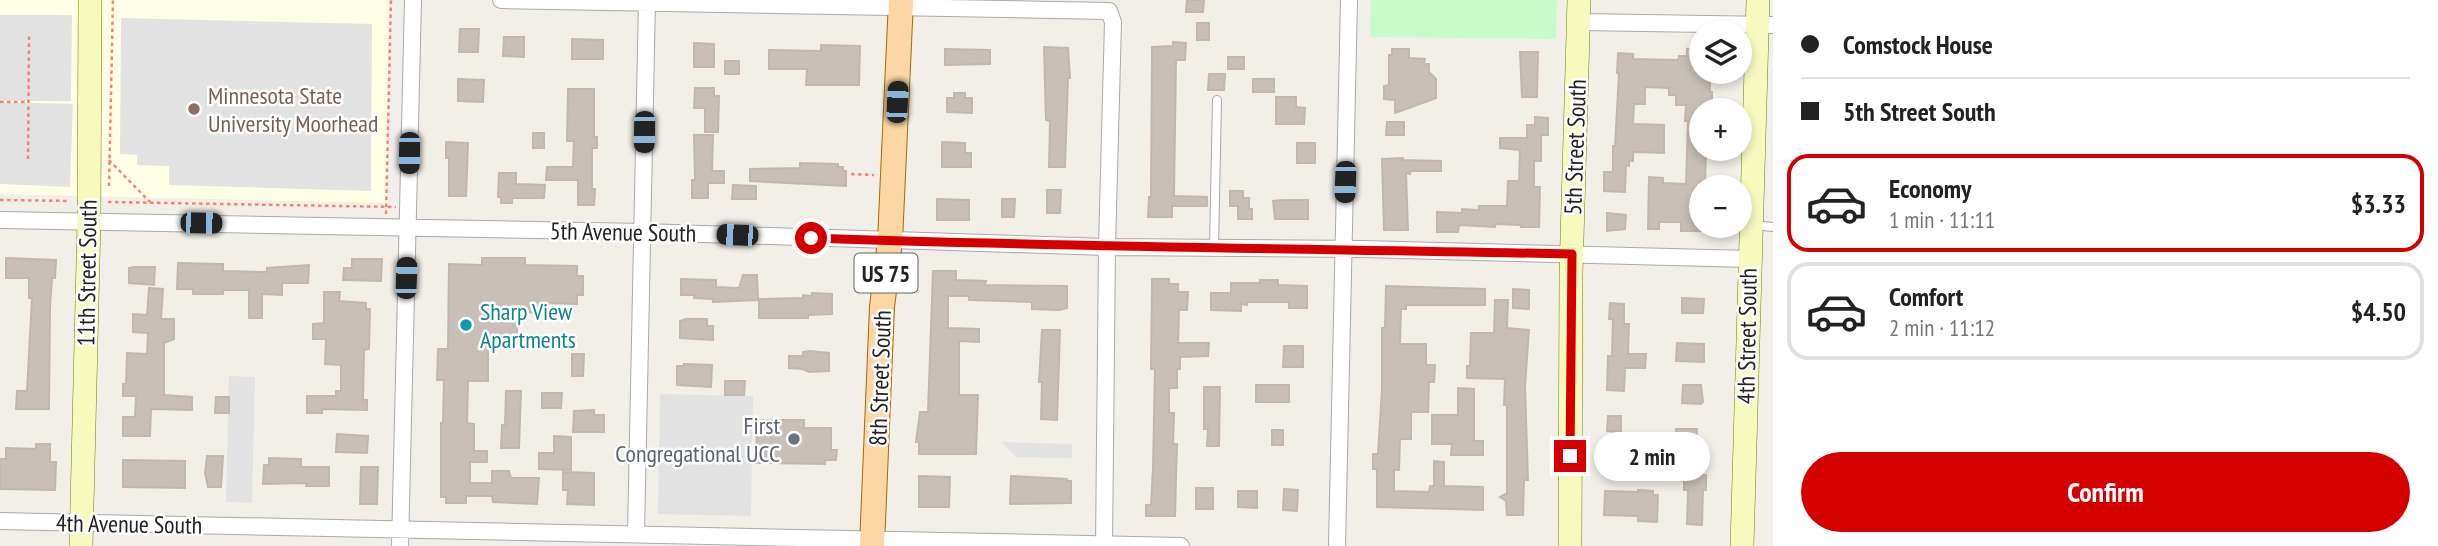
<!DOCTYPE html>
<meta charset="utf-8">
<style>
body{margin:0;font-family:"PT Sans Narrow",sans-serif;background:#f2f2f2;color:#222;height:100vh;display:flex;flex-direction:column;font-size:26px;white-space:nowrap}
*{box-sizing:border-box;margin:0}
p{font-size:23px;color:#767676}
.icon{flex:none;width:38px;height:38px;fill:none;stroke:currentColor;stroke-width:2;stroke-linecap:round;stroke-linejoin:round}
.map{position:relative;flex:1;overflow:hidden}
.side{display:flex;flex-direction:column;background:#fff;width:665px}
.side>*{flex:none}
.hud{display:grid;align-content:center;height:154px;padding:0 28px;background:#fff}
.tools{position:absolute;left:1689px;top:21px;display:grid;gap:14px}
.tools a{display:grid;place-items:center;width:63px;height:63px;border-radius:50%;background:#fff;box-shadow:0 4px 10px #0003;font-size:35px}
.end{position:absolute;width:32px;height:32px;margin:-16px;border:9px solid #d40000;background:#fff;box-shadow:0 0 0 4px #fff}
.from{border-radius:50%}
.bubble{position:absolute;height:49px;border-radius:24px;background:#fff;box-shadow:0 4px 10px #0003;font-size:23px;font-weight:700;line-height:49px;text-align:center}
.car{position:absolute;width:21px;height:42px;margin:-21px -10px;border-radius:9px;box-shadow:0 0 5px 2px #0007;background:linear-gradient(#222 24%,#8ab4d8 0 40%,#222 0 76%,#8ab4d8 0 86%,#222 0)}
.hud b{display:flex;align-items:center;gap:24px;height:66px;font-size:26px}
.hud b+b{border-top:2px solid #e0e0e0}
.hud i{width:18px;height:18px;background:#222}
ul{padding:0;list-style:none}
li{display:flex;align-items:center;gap:21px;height:98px;margin:0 14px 10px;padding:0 14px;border:4px solid #e0e0e0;border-radius:21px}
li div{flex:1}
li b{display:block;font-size:26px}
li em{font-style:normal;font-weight:700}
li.current{border-color:#d40000}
li>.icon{width:63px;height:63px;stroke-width:1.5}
.action{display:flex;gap:14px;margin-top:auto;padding:14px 28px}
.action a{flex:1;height:80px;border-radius:42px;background:#d40000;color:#fff;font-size:28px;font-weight:700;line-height:80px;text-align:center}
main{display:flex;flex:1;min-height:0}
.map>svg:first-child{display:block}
</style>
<main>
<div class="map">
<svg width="1773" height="546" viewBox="0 0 1773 546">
<rect width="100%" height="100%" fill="#f2efe9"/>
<!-- education -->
<path fill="#ffffe5" d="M0 0H389L386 203 0 194Z"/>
<!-- park -->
<path fill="#c8facc" d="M1371 0H1557L1556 39 1370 37Z"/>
<!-- parking -->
<path fill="#e2e2e2" d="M0 15H72L71 101H0Z
M121 18 372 24 371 191 169 185V166L137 165V155L120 154Z
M0 102 73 104 70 187 0 184Z
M229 376 255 377 252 503 226 502Z
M660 394 753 396 751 516 658 514Z
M1002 442 1072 444V458L1016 457Z"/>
<!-- building -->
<path fill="#c7bfb8" stroke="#c4b6ab" stroke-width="2" d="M1187 0H1204L1203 12H1186Z
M1197 23H1209V40H1197Z
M460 29H479L478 52H459Z
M504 37H524V57L503 56Z
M572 39 603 40V59H572Z
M1173 42 1186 43 1185 60H1176L1174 196 1207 197V206H1172V217H1148L1149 197H1151L1152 47 1173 46Z
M694 43 714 44V67H694Z
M821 45 860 46 859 85H806L807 69H769V50L821 51Z
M1044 47 1068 48 1070 78H1068L1065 167H1049L1050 121 1046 120Z
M945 49 990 50V64L945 65Z
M1392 49H1409V58L1425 59 1424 64H1429V72L1436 79V98L1395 113V100L1384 99V86L1389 85V55H1392Z
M1687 49H1698V55H1701V72H1710V92H1712V107H1701V149H1706L1705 187H1701V231H1681V222H1659V229H1648L1649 177 1663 178V183L1686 184 1688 121H1685L1686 105H1676V95H1669V88L1645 87V104H1634L1633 124 1664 125V153L1633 152V161L1629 160V166L1626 165 1625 192 1604 191V172H1613V146H1615L1619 73H1617L1618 53 1633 54V59L1678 60 1679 56H1687Z
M1520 52H1538L1537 97H1522Z
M1228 57H1244V69H1228Z
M725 61H739V74H725Z
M1209 74H1225L1224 90H1208Z
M458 79 484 80 483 102 458 101Z
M1253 79H1274V92H1253Z
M695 88H714V96H719L718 132H705V108H694Z
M568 89H594V137H597V148H592V189H595L594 205H578V180H546L547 167H573L574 141H567Z
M954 93H965V98H972V113L947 112V98H954Z
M1276 97H1296V107L1305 108 1304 124H1276Z
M1535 117 1548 118V135H1541V161H1534V187H1540L1539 227H1521V225L1495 224V227L1459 225 1458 232H1437V212L1462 213V209L1479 210V206H1507L1508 181H1519L1520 150 1500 148V138H1527V125H1535Z
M1387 122H1404V135H1386Z
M533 133H544V148H533Z
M694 135H713L712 171H724V183H708V198H692V180H695Z
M446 142 468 143 466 196H449V158H446Z
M942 142 965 143V153H971V167H942Z
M1297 143H1315V163H1297Z
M1403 158V160L1441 161V171H1411L1410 174 1406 173 1408 230H1384L1382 159Z
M800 163 838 164V167H843V171H846V186L750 181V169L800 168Z
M499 173H516V184L545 185 544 198H512V203H501V197H498Z
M733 185 756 186V199H732Z
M1047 190H1061L1060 213H1047Z
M1230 191H1243V198H1249V209H1252V219H1238V206H1230Z
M937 199 969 200V220H937Z
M1002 199H1015L1014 217H1002Z
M1283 200H1308V219H1275L1273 201Z
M1607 213 1626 215 1625 229 1607 231Z
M6 258 56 260 55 278H52L50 308 49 409H16L17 391H27L32 298H29V278H6Z
M482 258H525V265L577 266V276H583V295H577V304L544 303V313L517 312V339H488V381H468L467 423 474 424V451H487V462H470V483H492V471H509L511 478H539L537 504 493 502 492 496H466V503H446V497H441V423H443L444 380H437L438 349H448L449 264 482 265Z
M352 259H382L381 281 343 280 344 268H352Z
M178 263 223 264V271L267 272V268L309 265 308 283H282V295L262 294V318H249V290H223V294H193V289H177Z
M134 267H155L154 285 129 283V268Z
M933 271H956V280L986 281 985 285 1067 286V308L1059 310 1032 309V302L969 300V296H948V328L979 329V342L959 341V395H978L976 454H919V442H916L920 412H928Z
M743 275H757L758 300 713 302V299L694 298V295H681V279L716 280V287L739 288Z
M1152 279H1169V284H1178V292H1188L1187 310H1179L1178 343H1209L1208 356 1180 357V369H1177V388H1169V413H1174L1173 444H1177L1175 516H1146V505H1151L1153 468 1155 369H1151Z
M1260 280H1278V285L1307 286V308H1289V302H1247V305L1241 304V311L1211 310V293H1231V283H1260Z
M1386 286 1485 289V305H1406V309H1401L1400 344H1426V365H1435L1434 382H1429L1428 412H1411V439H1400L1399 470H1394V491L1429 492 1430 486H1434V461L1444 462V486L1483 487V510L1377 507V469H1373V454H1378L1382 389V328H1385Z
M149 288 163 289 161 319H174V339L164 343V395L192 397V410L151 409 150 436H123V417H135L136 396H123V384H126L127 353 147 354 148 333 133 332V314L147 315Z
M1513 289 1529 290V309L1513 308Z
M324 292H340L339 301 366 303V309H370L369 349 364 350 363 400H367V410L322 409V413H307V396H336V391H341V365L325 364 326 339H313V324L324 323Z
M812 293 832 294V314L808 315V318H759V299L803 298V295L812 296Z
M1682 298 1704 299 1703 313H1682Z
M1495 300H1508L1507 328 1529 330 1525 386 1528 480H1524L1523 515H1507L1506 501 1500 497 1507 493V405H1504L1505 379 1467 378V366H1470L1471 333H1494Z
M1610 303 1624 304V324H1629L1628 354H1646L1645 368H1625L1624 391 1607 390 1608 356H1612L1613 319H1609Z
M686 319H707V326H713V340L680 338V321Z
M1042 330H1060L1057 420 1041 419 1042 382H1039Z
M1677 343 1704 344V362L1676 361Z
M1284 346H1303V367H1283Z
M810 351 829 353V371L809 372 803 369 789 368V356H803V352Z
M572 354H584L583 376H572Z
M684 364 712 365 711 387 677 385V366H684Z
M725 381H745L744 395H725Z
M1256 385H1289V402H1256Z
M1683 385H1701L1703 402 1701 404 1682 403Z
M1204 387H1220L1219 446H1207L1208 429H1204Z
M1458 388 1474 389V441H1483V455H1451L1452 444H1432V415H1458Z
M506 391H521L519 448H501L502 425H505Z
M542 393H562L561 408H542Z
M216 397H229V413H215Z
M594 410V415H604V432H573L574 411Z
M1608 416H1621V432L1607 431Z
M757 420H804V428H831V450H837L836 460H825V464L756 463Z
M1676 429H1697L1696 475H1706V490H1703L1702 525 1687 524 1688 490H1684V472H1674Z
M1272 430H1283V445H1272Z
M1613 433H1628V448H1613Z
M337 434 368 436 367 453 336 452Z
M554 436 571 437V470L539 469V453H554Z
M36 444H50V462H56L55 490 0 489V459H6V448L36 449Z
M207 456H223L221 487H208L205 473Z
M269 458 301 459V467H329V486H306L307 483 263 484 264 465H269Z
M123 460 185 461V488L123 487Z
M361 467H378L377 504H360Z
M563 472 594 473V505L567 504 568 490H563Z
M919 476 950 477 949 507H919Z
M1011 476 1067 479V481H1071V503L1010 504Z
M1196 488H1213V509H1196Z
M1284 489 1298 490 1297 511 1283 510Z
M1638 490 1653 491V495H1658L1657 522 1638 521V516L1604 515 1605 491 1638 492Z
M1238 491H1257V508L1238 507Z"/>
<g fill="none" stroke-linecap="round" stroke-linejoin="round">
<!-- lane casing -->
<g stroke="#a9a9a9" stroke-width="10">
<path id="lane" d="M1753 225 1773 227
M1214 248 1217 100"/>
</g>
<!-- street casing -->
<g stroke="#a9a9a9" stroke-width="18">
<path id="street" d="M501 0 1109 11 1113 22 1107 247 1104 546
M1579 22 1773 25
M0 220 643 232 1107 247 1363 249 1749 259
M0 521 1181 546
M636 534 647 0
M400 546 413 0
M1337 546 1349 0"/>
</g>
<!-- secondary casing -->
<g stroke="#707d05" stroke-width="24">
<path id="secondary" d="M81 546 89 221 90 0
M1570 546 1571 273 1579 0
M1742 546 1758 0"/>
</g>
<!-- primary casing -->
<g stroke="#a06b00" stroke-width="26">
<path id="primary" d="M872 546 882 307 890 241 901 0"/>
</g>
<!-- path -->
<path stroke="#fa8072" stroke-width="2.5" stroke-dasharray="3.5 3.5" stroke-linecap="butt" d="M0 102H28
M28 159 29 35
M109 160 150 202
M851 174 874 175
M109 186 113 0
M0 200 70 201
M108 202 396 207
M386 214 391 0"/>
<!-- lane -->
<use href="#lane" stroke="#fff" stroke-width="8"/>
<!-- street -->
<use href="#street" stroke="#fff" stroke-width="16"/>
<!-- secondary -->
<use href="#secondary" stroke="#f7fabf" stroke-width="23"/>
<!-- primary -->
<use href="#primary" stroke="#fcd6a4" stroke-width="24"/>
</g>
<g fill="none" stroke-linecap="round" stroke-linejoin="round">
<!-- route -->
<path stroke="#d40000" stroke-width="9" d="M811 238C1065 247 1318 249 1572 254L1570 456"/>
</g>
<!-- markers -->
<circle fill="#8d6e63" stroke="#fff" stroke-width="2.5" cx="194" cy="109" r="7"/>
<circle fill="#0f9aa8" stroke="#fff" stroke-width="2.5" cx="466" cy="325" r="7"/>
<circle fill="#6b7280" stroke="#fff" stroke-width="2.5" cx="794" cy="439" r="7"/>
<g text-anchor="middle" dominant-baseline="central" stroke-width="5" stroke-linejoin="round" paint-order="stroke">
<!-- shield labels -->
<rect fill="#fff" stroke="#646464" stroke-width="2" x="854.5" y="253.5" width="63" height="39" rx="5"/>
<g font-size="23" font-weight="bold" fill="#222">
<text x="886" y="273">US 75</text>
</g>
<!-- education labels -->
<g font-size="24" fill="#785e54" stroke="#fff" text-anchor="start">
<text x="208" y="95">Minnesota State<tspan x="208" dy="28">University Moorhead</tspan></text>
</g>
<!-- street labels -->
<g font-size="24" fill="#222" stroke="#fff">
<text transform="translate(1575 147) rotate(-88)">5th Street South</text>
<text transform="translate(623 232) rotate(1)">5th Avenue South</text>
<text transform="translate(87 273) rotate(-89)">11th Street South</text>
<text transform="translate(1747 336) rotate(-89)">4th Street South</text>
<text transform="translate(880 378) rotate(-88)">8th Street South</text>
<text transform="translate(129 524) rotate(1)">4th Avenue South</text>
</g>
<!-- culture labels -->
<g font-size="24" fill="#0d838f" stroke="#fff" text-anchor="start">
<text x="480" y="311">Sharp View<tspan x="480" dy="28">Apartments</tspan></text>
</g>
<!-- worship labels -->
<g font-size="24" fill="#5b616d" stroke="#fff" text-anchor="end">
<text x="780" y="425">First<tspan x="780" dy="28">Congregational UCC</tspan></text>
</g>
</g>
</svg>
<div class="tools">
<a><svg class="icon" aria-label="layers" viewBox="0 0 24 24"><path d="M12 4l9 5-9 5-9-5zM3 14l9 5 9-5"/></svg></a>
<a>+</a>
<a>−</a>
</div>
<i class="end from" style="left:811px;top:238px"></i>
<i class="end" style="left:1570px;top:456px"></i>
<div class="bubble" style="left:1594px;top:432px;width:116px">2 min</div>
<i class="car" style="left:897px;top:102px;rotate:3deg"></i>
<i class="car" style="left:644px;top:132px;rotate:181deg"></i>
<i class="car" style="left:409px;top:153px;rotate:181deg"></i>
<i class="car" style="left:1345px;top:182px;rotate:182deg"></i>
<i class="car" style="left:201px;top:223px;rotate:91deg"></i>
<i class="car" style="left:737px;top:235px;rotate:272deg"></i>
<i class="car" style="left:406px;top:278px;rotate:2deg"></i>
</div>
<section class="side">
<div class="hud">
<b><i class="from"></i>Comstock House</b>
<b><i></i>5th Street South</b>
</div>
<ul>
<li class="current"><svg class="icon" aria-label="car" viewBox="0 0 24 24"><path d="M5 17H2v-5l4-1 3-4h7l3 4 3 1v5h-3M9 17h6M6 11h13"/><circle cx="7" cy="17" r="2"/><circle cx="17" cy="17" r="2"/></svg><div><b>Economy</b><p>1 min · 11:11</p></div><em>$3.33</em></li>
<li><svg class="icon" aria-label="car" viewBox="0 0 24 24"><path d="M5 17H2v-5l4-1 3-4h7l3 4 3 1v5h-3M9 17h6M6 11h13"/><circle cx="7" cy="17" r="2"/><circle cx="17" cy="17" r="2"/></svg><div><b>Comfort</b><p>2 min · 11:12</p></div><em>$4.50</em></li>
</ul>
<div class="action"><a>Confirm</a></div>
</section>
</main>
